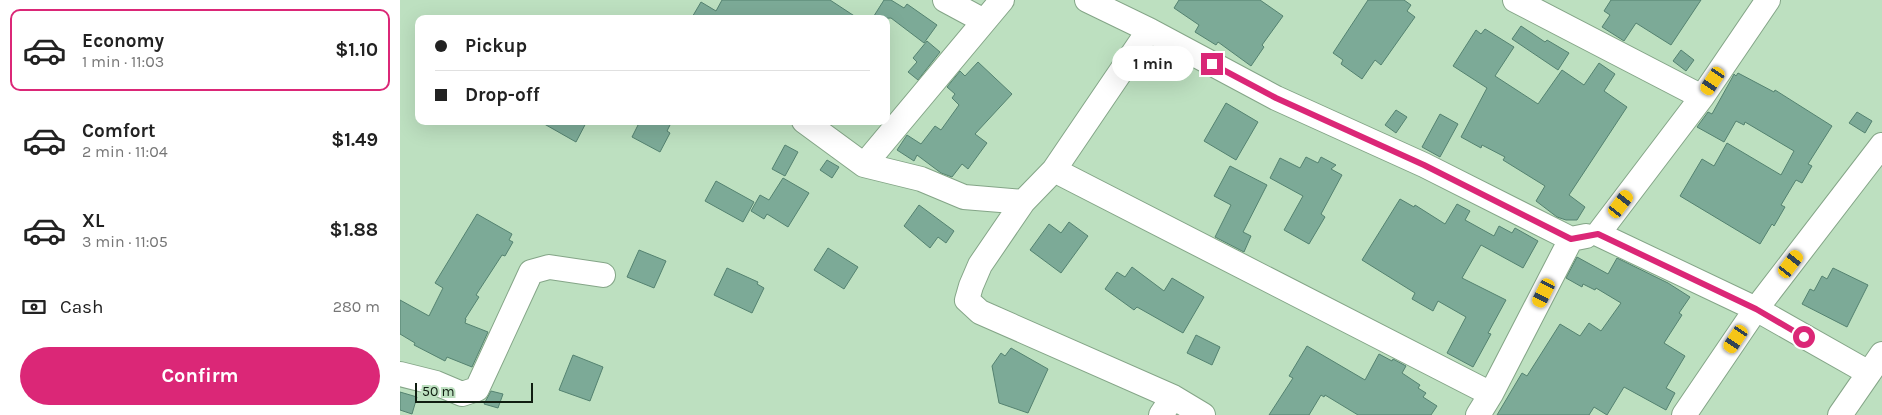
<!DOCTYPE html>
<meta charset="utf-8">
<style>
body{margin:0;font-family:Karla,sans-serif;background:#f2f2f2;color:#222;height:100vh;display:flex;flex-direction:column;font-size:19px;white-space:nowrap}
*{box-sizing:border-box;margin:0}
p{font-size:16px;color:#767676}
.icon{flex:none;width:28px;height:28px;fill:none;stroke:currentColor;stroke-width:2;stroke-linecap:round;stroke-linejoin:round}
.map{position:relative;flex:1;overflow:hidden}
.drawer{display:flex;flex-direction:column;background:#fff;width:400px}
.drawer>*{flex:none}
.banner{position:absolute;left:15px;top:15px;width:475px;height:110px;border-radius:10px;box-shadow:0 5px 20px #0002;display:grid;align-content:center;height:110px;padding:0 20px;background:#fff}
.scale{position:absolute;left:15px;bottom:12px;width:118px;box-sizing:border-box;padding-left:5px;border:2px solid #101d11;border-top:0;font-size:14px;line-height:18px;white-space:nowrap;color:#101d11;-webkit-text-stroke:4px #bde0c0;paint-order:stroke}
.end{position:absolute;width:22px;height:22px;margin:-11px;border:6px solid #db2777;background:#fff;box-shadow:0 0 0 2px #fff}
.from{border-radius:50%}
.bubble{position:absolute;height:35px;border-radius:18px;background:#fff;box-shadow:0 5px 20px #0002;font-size:16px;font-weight:700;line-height:35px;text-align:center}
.car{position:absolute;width:15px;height:30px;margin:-15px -8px;border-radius:6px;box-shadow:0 0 4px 1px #0007;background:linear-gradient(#f5c518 24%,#345 0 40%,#f5c518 0 76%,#345 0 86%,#f5c518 0)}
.banner b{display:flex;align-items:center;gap:18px;height:48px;font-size:19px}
.banner b+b{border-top:1px solid #e0e0e0}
.banner i{width:12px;height:12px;background:#222}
ul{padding:9px 0 0;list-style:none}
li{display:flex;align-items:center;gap:15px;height:82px;margin:0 10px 8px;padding:0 10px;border:2px solid transparent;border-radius:10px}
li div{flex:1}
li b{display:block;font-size:19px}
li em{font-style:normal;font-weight:700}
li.current{border-color:#db2777}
li>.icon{width:45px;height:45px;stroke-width:1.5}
.pay{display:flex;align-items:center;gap:12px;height:55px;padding:0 20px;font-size:19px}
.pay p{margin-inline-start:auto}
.cta{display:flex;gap:10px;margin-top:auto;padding:10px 20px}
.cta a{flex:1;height:58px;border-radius:30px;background:#db2777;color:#fff;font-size:20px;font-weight:700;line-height:58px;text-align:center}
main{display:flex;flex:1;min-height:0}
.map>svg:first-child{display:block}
</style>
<main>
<section class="drawer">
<ul>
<li class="current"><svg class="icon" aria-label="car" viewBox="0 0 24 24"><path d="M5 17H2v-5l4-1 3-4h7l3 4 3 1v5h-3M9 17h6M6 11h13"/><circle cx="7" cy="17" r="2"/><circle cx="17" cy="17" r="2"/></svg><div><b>Economy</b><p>1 min · 11:03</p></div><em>$1.10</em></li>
<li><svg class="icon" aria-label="car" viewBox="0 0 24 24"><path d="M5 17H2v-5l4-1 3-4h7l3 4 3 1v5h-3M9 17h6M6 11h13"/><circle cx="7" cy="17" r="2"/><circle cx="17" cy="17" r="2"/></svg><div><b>Comfort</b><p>2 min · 11:04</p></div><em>$1.49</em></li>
<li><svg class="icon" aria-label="car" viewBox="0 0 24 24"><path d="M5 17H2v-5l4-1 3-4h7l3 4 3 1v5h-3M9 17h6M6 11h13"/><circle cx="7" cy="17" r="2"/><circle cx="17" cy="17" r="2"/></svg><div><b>XL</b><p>3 min · 11:05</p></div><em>$1.88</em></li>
</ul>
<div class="pay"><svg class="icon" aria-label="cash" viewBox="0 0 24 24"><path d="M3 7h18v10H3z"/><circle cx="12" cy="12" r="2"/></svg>Cash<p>280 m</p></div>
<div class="cta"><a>Confirm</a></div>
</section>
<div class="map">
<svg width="1482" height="415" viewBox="0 0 1482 415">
<rect width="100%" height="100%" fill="#bde0c0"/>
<!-- building -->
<path fill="#7caa97" stroke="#548270" d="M322 0H430L459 19H291L301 2 316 11Z
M484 0H491L504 8 507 4 537 25 524 43 491 18 472 19Z
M779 0H860L883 16 862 45 864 47 851 66 818 42 816 45 795 32 799 25 774 8Z
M968 0H1004L1011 5 1007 11 1015 17 981 65 975 60 962 79 941 64 943 60 933 53Z
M1211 0H1301L1271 45 1236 23 1224 41 1202 27 1210 15 1204 11Z
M1121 26 1145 42 1147 40 1169 53 1158 70 1112 39Z
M1085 29 1114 47 1095 76 1138 104 1162 70 1184 85 1199 63 1215 74 1204 91 1227 107 1169 195 1185 207 1177 220H1166L1157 217 1136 201 1145 186 1103 160 1105 157 1082 145 1081 148 1061 137 1087 88 1053 66 1076 30 1081 34Z
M527 41 540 52 518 80 508 72 517 62 513 58Z
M1281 50 1294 60 1286 71 1273 61Z
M578 62 612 94 575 134 587 143 568 169 562 164 552 177 541 173 517 155 514 161 497 150 507 135 521 144 535 126 541 130 559 105 552 98 555 94 547 87 560 71 565 76Z
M1338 73 1374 92 1375 90 1432 126 1408 164 1412 166 1402 183 1396 180 1381 205 1385 207 1374 226 1372 224 1360 244 1280 196 1302 159 1314 166 1327 143 1381 175 1394 151 1345 122 1344 125 1336 121 1324 142 1297 127 1308 112 1312 114 1332 78 1334 74 1336 76Z
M826 103 858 122 836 160 804 141Z
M996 110 1007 117 996 133 985 125Z
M1457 112 1472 121 1465 133 1449 123Z
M1040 114 1058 124 1040 157 1022 147Z
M139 121H187L176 142Z
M240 121H272L267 131 270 133 260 152 232 137Z
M385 145 398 152 385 176 372 169Z
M906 157 918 163 921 157 936 165 931 169 942 175 921 214 925 217 909 244 884 230 903 196 870 178 880 158 900 168Z
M427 160 439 167 432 178 420 170Z
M830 166 867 185 843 232 851 236 844 252 815 237 831 205 814 196Z
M383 178 409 193 388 227 367 214 364 219 351 211 360 195 369 200Z
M316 181 354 202 343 222 305 201Z
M1000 199 1014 207 1015 205 1045 224 1057 204 1070 211 1065 220 1094 236 1099 226 1112 233 1115 228 1138 241 1123 268 1081 245 1062 278 1106 300 1088 333 1091 334 1073 367 1047 353 1066 317 1038 301 1033 311 1012 299 1015 293 962 260Z
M519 205 554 231 546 243 538 237 530 248 504 226Z
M77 214 112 234 109 240 113 242 105 256 102 255 76 295 79 297 65 319H66L65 323 88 332 72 367 47 357 45 361 14 345 15 343 0 334V300L29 316 43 288 35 283Z
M669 222 688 236 661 273 630 250 649 224 661 233Z
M428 248 458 267 444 289 414 270Z
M239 250 266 261 254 288 227 277Z
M1177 257 1208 274 1217 258 1268 283 1290 297 1279 313 1282 315 1264 343 1285 356 1266 388 1275 393 1266 410 1224 387 1207 415 1194 407 1189 415H1097L1122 373 1127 376 1160 324 1180 336 1189 323 1201 331 1221 303 1196 288 1195 290 1183 284 1182 287 1166 278Z
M732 267 764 291 772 278 804 297 783 333 737 307 734 310 705 289 717 272 725 277Z
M327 268 358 282 357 284 364 288 352 313 314 295Z
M1433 268 1468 285 1447 327 1402 304 1410 289 1414 291 1422 276 1427 279Z
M796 335 820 347 812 365 787 353Z
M907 346 965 380 979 354 992 361 993 359 1006 366 1002 373 1020 385 1018 388 1026 393 1023 397 1037 406 1031 415H958L925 395 924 397 921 395 909 415H869L893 378 889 376Z
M611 348 648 369 628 413 599 403 592 366 601 353 605 356Z
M173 355 203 367 190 401 159 390Z
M91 391 103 394 98 408 84 404Z
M0 392 17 397 12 414 0 410Z"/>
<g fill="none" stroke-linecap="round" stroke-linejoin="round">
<!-- minor casing -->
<g stroke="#84a587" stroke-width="26">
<path id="minor" d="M545 0 584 21
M687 0 749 30 876 98 1024 165 1171 239
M1115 0 1302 97
M1368 0 1302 97 1198 234 1356 309 1482 145
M749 30 654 170 623 202 580 265 571 286 567 300 580 312 773 397 803 415
M404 121 464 165 521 179 564 197 623 202
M464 165 602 0
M654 170 1091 394
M0 374 36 383 62 394 77 389 131 272 149 267 203 275
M761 415 773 397
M1078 415 1091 394 1171 239 1186 236
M1284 415 1356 309 1469 373 1482 354
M1440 415 1469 373"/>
</g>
<!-- minor -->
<use href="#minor" stroke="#fff" stroke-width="24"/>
</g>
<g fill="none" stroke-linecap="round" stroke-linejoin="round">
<!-- route -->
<path stroke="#db2777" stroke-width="6" d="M812 64 876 98 1024 165 1171 239 1198 234 1356 309 1404 337"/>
</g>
</svg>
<div class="scale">50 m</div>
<i class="end from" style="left:1404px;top:337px"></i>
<i class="end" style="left:812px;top:64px"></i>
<div class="bubble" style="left:712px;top:46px;width:82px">1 min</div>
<i class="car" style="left:1313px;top:81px;rotate:214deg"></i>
<i class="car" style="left:1221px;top:204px;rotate:37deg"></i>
<i class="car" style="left:1391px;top:264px;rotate:37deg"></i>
<i class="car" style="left:1144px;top:293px;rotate:207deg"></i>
<i class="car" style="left:1336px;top:339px;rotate:214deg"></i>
<div class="banner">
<b><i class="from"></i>Pickup</b>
<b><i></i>Drop-off</b>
</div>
</div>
</main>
